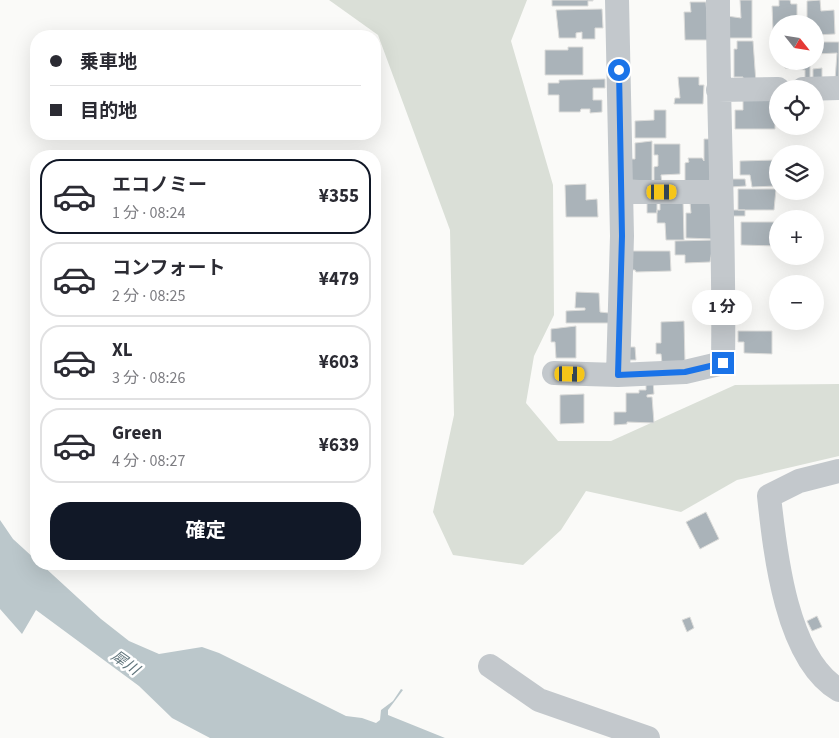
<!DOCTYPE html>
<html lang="ja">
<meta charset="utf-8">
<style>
body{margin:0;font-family:"Source Sans 3","Noto Sans JP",sans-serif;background:#f7f7f7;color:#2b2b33;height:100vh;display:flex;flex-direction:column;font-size:19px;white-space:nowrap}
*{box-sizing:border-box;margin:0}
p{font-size:16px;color:#7c7c81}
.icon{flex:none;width:28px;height:28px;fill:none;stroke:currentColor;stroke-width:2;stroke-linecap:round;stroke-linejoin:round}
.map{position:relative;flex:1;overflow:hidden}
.panel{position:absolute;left:30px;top:150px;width:351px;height:420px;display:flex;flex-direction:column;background:#fff;border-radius:20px;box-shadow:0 5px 20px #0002}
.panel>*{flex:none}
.hud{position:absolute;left:30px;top:30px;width:351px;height:110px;border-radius:20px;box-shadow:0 5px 20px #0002;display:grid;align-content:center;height:110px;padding:0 20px;background:#fff}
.needle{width:32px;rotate:120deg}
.fabs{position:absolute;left:769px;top:15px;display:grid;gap:10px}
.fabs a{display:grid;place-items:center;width:55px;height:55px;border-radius:50%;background:#fff;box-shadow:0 5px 20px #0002;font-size:25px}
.end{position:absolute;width:22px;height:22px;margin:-11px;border:6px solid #1a73e8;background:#fff;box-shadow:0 0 0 2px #fff}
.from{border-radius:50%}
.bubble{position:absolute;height:35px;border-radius:18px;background:#fff;box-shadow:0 5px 20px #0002;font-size:16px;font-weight:700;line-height:35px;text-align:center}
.car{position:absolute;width:15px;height:30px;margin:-15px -8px;border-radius:6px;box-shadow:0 0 4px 1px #0007;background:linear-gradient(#f5c518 24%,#345 0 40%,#f5c518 0 76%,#345 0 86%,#f5c518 0)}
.hud b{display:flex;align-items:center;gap:18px;height:48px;font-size:19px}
.hud b+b{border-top:1px solid #e1e1e2}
.hud i{width:12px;height:12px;background:#2b2b33}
ul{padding:9px 0 0;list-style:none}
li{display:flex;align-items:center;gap:15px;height:75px;margin:0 10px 8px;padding:0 10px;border:2px solid #e1e1e2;border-radius:20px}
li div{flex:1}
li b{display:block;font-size:19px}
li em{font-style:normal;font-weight:700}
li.selected{border-color:#111827}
li>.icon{width:45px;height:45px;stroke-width:1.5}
.primary-button{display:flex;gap:10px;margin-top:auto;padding:10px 20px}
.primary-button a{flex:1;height:58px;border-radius:20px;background:#111827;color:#fff;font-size:20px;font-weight:700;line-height:58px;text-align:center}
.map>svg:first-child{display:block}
</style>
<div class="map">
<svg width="839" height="738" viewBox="0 0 839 738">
<rect width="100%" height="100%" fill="#fafaf8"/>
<!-- green -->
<path fill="#dadfd7" d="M329 0H527L511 41 553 185 554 315 534 356 526 403 558 441H611L735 385 839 384V456L737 480 681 512 586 491 561 530 523 565 453 555 433 512 454 415 450 230 378 35Z"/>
<!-- water -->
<path fill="#bbc7cb" d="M0 520 13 539 36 560V564H41L101 619 129 641 159 654 202 647 219 653 346 716 362 718 376 723 380 720 381 710 393 701 401 689 403 690 388 710V715L445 738H210L172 718 139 686 36 610 22 634 0 609Z"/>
<!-- building -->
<path fill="#aab3b9" stroke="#dcdcda" d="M552 0H593V1H588V6H552Z
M740 0H752V38H728L727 16 741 18Z
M779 0H790L791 4H797V19H802L803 24H778V38H775V30H773L772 6H779Z
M820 0 821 11 834 10 835 34 815 35V24H807V1Z
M690 2H706L709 40H685L684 12H691Z
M602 9 603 28H595V39H582V32L576 33V38H559L556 10Z
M737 41H753L756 83H743V77H734V49H737Z
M815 42H839V80H835L837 53 815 54Z
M568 47H583V75H545V50H568Z
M785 61H810V81H805V70L785 68Z
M822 68V82H813V69Z
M678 77H699V85H704L703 104H674L675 98H680Z
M605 79V88H593V100H602V112L590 113V109H581L580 112H559V95H548V83H559V80Z
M743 100H775V129H735V110H743Z
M654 110H666V138H635V121L654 120Z
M704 139H712L710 181 685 184V163L689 162 688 158H702L704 161Z
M652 141V181L627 180V159H635V143Z
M654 144H680V174L661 175 662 184H654V167L658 166V155H654Z
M776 160V186L752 187 750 175H740V161Z
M730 179H745L746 186 730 187Z
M586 184V200L597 199 598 217H566L565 185Z
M738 189H776L774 210H738Z
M683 199 684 240H666L665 223H657V210H660V200Z
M657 201V213H647V202Z
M690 202H710L713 239 686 238V213H691Z
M731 210H745V216H731Z
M741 222H776V246L741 245Z
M714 240 710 262 685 263V255H675V241Z
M632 251H670L671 271 636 272 635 270H632Z
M576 292 599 293 600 312 609 313V323H566V311L585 310V308H575Z
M684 321 685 363H662L661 354H656V343H661V322Z
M576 326V358H556L555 342H551V329Z
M738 331H772V354L744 353V342H738Z
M629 347H635L636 360H629Z
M646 381H653L654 394 647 395V397H652L654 423 627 422V424L614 425V412H626V393H639V390H646Z
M584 394V423L560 424V395Z
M706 512 719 539 700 549 686 522Z
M817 616 822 627 812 631 807 621Z
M690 617 694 628 687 632 682 620Z"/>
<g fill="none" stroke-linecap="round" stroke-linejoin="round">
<!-- minor -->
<path stroke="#c3c8cc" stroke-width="24" d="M617 0 622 236 618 375
M803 89 839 88
M718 90 778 89
M621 192H721
M554 373 618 375 685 372 723 363C725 242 718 121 718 0
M839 471 799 481 769 496C775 552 786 659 839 690
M490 666 539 700 648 738"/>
</g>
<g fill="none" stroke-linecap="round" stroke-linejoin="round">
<!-- route -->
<path stroke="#1a73e8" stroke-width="6" d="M619 70 622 236 618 375 685 372 723 363"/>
</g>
<g text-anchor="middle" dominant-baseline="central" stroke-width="5" stroke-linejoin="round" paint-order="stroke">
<!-- water labels -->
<g font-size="15" font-style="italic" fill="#60757c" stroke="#fff">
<text transform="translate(125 663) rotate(35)">犀川</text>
</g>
</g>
</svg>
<div class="fabs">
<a><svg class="needle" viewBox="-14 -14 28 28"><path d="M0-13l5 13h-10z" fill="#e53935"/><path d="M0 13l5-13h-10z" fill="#7c7c81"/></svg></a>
<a><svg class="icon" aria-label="locate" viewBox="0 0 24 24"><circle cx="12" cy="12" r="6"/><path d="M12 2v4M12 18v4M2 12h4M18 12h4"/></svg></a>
<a><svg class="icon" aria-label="layers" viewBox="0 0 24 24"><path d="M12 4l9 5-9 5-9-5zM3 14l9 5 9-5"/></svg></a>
<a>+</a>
<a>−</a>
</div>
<i class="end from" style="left:619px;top:70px"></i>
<i class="end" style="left:723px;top:363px"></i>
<div class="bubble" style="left:692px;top:290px;width:60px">1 分</div>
<i class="car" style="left:662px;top:192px;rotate:90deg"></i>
<i class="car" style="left:570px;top:374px;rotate:91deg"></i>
<div class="hud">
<b><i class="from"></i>乗車地</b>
<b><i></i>目的地</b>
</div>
<section class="panel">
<ul>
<li class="selected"><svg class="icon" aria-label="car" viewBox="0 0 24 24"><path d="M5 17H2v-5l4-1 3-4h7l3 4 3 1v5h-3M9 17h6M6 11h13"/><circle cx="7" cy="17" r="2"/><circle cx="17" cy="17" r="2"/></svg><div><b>エコノミー</b><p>1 分 · 08:24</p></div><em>¥355</em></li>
<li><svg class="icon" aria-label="car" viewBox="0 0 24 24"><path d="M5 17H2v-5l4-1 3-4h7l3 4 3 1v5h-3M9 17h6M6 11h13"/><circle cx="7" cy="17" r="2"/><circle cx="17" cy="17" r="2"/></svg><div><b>コンフォート</b><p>2 分 · 08:25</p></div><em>¥479</em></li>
<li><svg class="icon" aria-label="car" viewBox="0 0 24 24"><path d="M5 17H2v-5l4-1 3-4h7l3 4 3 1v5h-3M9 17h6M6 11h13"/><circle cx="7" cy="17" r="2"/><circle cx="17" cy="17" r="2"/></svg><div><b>XL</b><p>3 分 · 08:26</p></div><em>¥603</em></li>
<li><svg class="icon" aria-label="car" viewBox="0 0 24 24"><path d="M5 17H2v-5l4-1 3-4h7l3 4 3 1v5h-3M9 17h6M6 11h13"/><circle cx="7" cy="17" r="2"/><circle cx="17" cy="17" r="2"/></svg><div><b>Green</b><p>4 分 · 08:27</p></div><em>¥639</em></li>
</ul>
<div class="primary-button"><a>確定</a></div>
</section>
</div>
